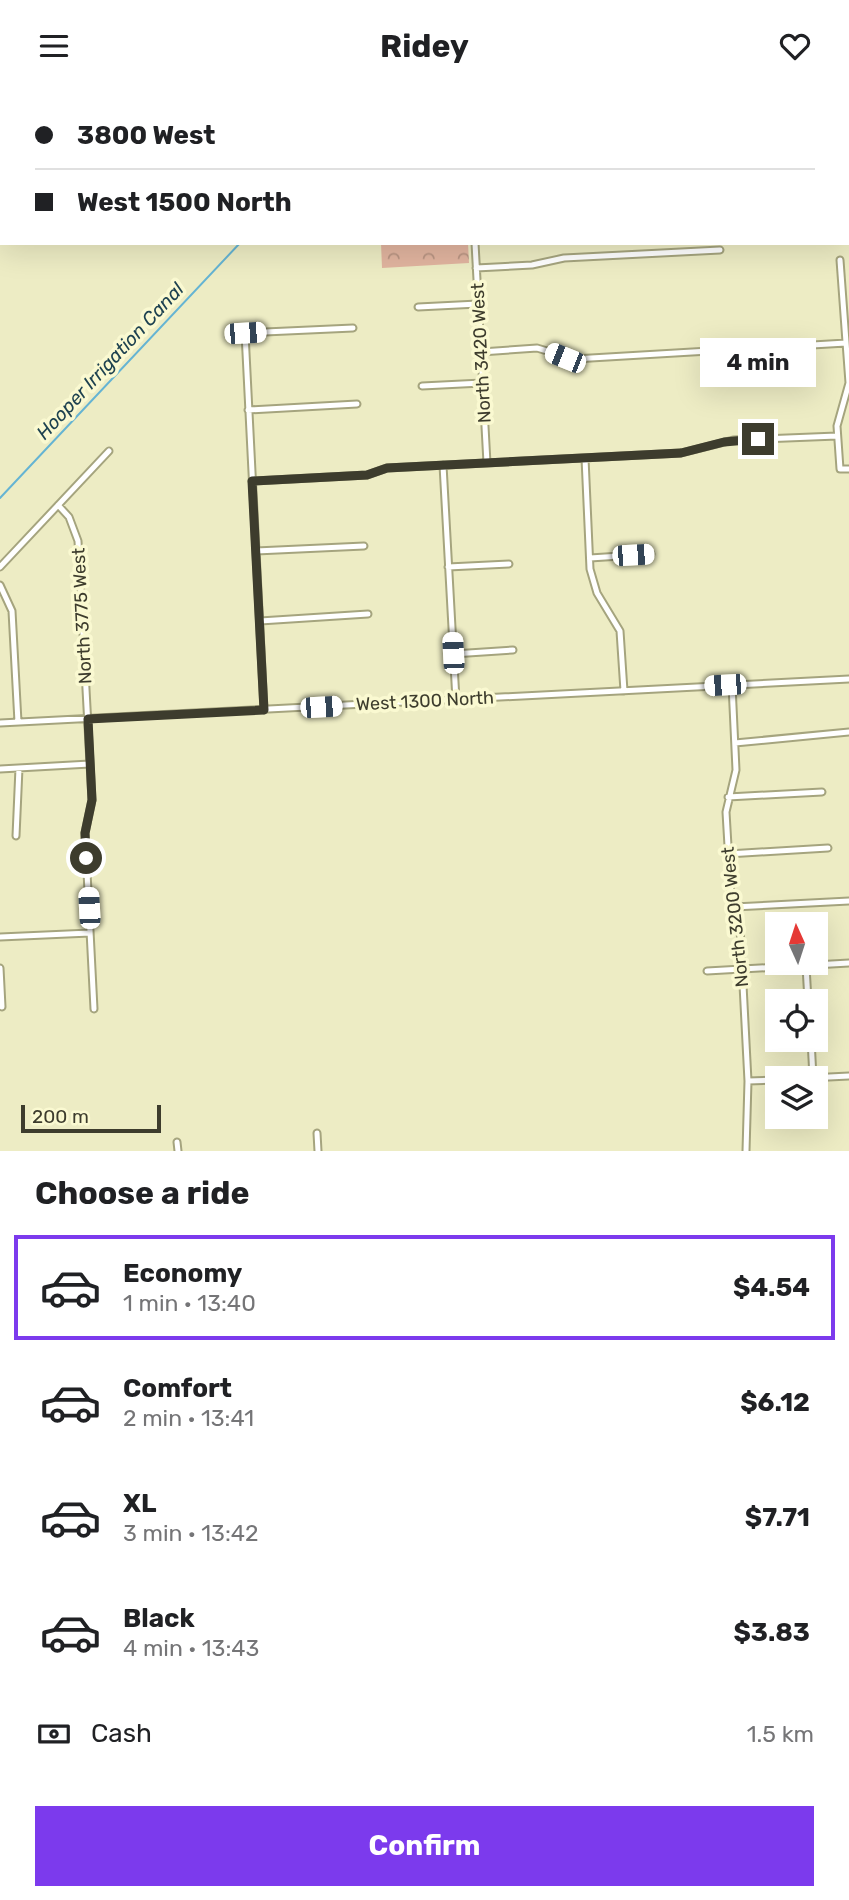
<!DOCTYPE html>
<meta charset="utf-8">
<style>
body{margin:0;font-family:Rubik,sans-serif;background:#f2f2f2;color:#202124;height:100vh;display:flex;flex-direction:column;font-size:26px;white-space:nowrap}
*{box-sizing:border-box;margin:0}
p{font-size:23px;color:#757577}
.icon{flex:none;width:38px;height:38px;fill:none;stroke:currentColor;stroke-width:2;stroke-linecap:round;stroke-linejoin:round}
.map{position:relative;height:1060px;overflow:hidden}
.details{display:flex;flex-direction:column;background:#fff;flex:1}
.details>*{flex:none}
.banner{position:absolute;left:0px;top:0px;width:850px;height:154px;box-shadow:0 7px 28px #0002;display:grid;align-content:center;height:154px;padding:0 35px;background:#fff}
.needle{width:46px;rotate:357deg}
.fabs{position:absolute;left:765px;top:821px;display:grid;gap:14px}
.fabs a{display:grid;place-items:center;width:63px;height:63px;border-radius:0px;background:#fff;box-shadow:0 7px 28px #0002;font-size:35px}
.scale{position:absolute;left:21px;bottom:18px;width:140px;box-sizing:border-box;padding-left:7px;border:4px solid #3d3c2d;border-top:0;font-size:19px;line-height:24px;white-space:nowrap;color:#3d3c2d;-webkit-text-stroke:5px #faf9d1;paint-order:stroke}
.end{position:absolute;width:32px;height:32px;margin:-16px;border:9px solid #3d3c2d;background:#fff;box-shadow:0 0 0 4px #fff}
.from{border-radius:50%}
.bubble{position:absolute;height:49px;border-radius:0px;background:#fff;box-shadow:0 7px 28px #0002;font-size:23px;font-weight:700;line-height:49px;text-align:center}
.car{position:absolute;width:21px;height:42px;margin:-21px -10px;border-radius:9px;box-shadow:0 0 5px 2px #0007;background:linear-gradient(#fff 24%,#345 0 40%,#fff 0 76%,#345 0 86%,#fff 0)}
.banner b{display:flex;align-items:center;gap:24px;height:66px;font-size:26px}
.banner b+b{border-top:2px solid #e0e0e0}
.banner i{width:18px;height:18px;background:#202124}
ul{padding:0;list-style:none}
li{display:flex;align-items:center;gap:21px;height:105px;margin:0 14px 10px;padding:0 21px;border:4px solid transparent;border-radius:0px}
li div{flex:1}
li b{display:block;font-size:26px}
li em{font-style:normal;font-weight:700}
li.selected{border-color:#7c3aed}
li>.icon{width:63px;height:63px;stroke-width:1.5}
h2{padding:0 35px;font-size:32px;line-height:84px}
.pay{display:flex;align-items:center;gap:18px;height:77px;padding:0 35px;font-size:26px}
.pay p{margin-inline-start:auto}
.cta{display:flex;gap:14px;margin-top:auto;padding:14px 35px}
.cta a{flex:1;height:80px;border-radius:0px;background:#7c3aed;color:#fff;font-size:28px;font-weight:700;line-height:80px;text-align:center}
header{display:flex;justify-content:space-between;align-items:center;height:91px;padding:0 35px;background:#fff;font-size:32px;font-weight:700}
.map>svg:first-child{display:block}
</style>
<header><svg class="icon" aria-label="menu" viewBox="0 0 24 24"><path d="M4 6h16M4 12h16M4 18h16"/></svg>Ridey<svg class="icon" aria-label="heart" viewBox="0 0 24 24"><path d="M12 20l-8-8c-3-5 5-10 8-4 3-6 11-1 8 4z"/></svg></header>
<div class="map">
<svg width="849" height="1060" viewBox="0 0 849 1060">
<defs>
<pattern id="park-crowns" width="20" height="18" patternUnits="userSpaceOnUse" patternTransform="scale(1.75)"><rect width="20" height="18" fill="#e1b49f"/><path d="M2 6a3 3 0 1 1 6 0M12 15a3 3 0 1 1 6 0" fill="none" stroke="#b89482"/></pattern>
</defs>
<rect width="100%" height="100%" fill="#edecc4"/>
<!-- park -->
<path fill="url(#park-crowns)" d="M381 152H468L469 172 382 177Z"/>
<g fill="none" stroke-linecap="round" stroke-linejoin="round">
<!-- stream -->
<path stroke="#65b4d3" stroke-width="2" d="M335 2 336 0
M0 407 240 152"/>
<!-- minor casing -->
<g stroke="#a5a47e" stroke-width="9">
<path id="minor" d="M167 0V2
M467 0V2
M475 152 487 372
M840 169 849 292 837 335 840 378H849
M476 177 532 174 564 167 720 159
M418 216 478 213
M481 261 537 257 574 268 846 252
M422 295 482 292
M248 319 357 313
M585 367 590 478 597 502 620 540 624 600
M443 374 456 609
M252 390 367 384 387 377 681 362 733 349 837 345
M58 414 69 426 78 450 92 709 85 742 94 918
M256 460 364 455
M590 467 651 463
M0 476 109 360
M448 476 509 473
M0 494 12 520 18 631
M260 530 368 523
M453 563 513 559
M732 594 736 679 726 721 731 806 740 836 748 990 746 1060
M264 619 245 242 353 237
M0 632 849 588
M735 652 849 641
M0 678 90 673
M728 706 822 701
M16 745 19 677
M728 763 828 757
M734 816 849 810
M0 846 90 842
M806 875 808 910
M0 877 2 916
M707 880 849 872
M811 948 813 987
M809 987 849 985
M748 990 777 989
M317 1042 318 1060
M177 1051 178 1060"/>
</g>
<!-- major casing -->
<g stroke="#a5a47e" stroke-width="10">
<path id="major" d="M0 66H2"/>
</g>
<!-- minor -->
<use href="#minor" stroke="#fff" stroke-width="5"/>
<!-- major -->
<use href="#major" stroke="#fff" stroke-width="7"/>
</g>
<g fill="none" stroke-linecap="round" stroke-linejoin="round">
<!-- route -->
<path stroke="#3d3c2d" stroke-width="9" d="M86 767 85 742 92 709 88 628 264 619 252 390 367 384 387 377 681 362 724 351 758 348"/>
</g>
<g text-anchor="middle" dominant-baseline="central" stroke-width="7" stroke-linejoin="round" paint-order="stroke">
<!-- street labels -->
<g font-size="18" fill="#3d3c2d" stroke="#faf9d1">
<text transform="translate(481 262) rotate(-93)">North 3420 West</text>
<text transform="translate(82 525) rotate(-93)">North 3775 West</text>
<text transform="translate(425 610) rotate(-3)">West 1300 North</text>
<text transform="translate(735 826) rotate(-96)">North 3200 West</text>
</g>
<!-- water labels -->
<g font-size="19" font-style="italic" fill="#1e4250" stroke="#faf9d1">
<text transform="translate(110 270) rotate(-47)">Hooper Irrigation Canal</text>
</g>
</g>
</svg>
<div class="fabs">
<a><svg class="needle" viewBox="-14 -14 28 28"><path d="M0-13l5 13h-10z" fill="#e53935"/><path d="M0 13l5-13h-10z" fill="#757577"/></svg></a>
<a><svg class="icon" aria-label="locate" viewBox="0 0 24 24"><circle cx="12" cy="12" r="6"/><path d="M12 2v4M12 18v4M2 12h4M18 12h4"/></svg></a>
<a><svg class="icon" aria-label="layers" viewBox="0 0 24 24"><path d="M12 4l9 5-9 5-9-5zM3 14l9 5 9-5"/></svg></a>
</div>
<div class="scale">200 m</div>
<i class="end from" style="left:86px;top:767px"></i>
<i class="end" style="left:758px;top:348px"></i>
<div class="bubble" style="left:700px;top:247px;width:116px">4 min</div>
<i class="car" style="left:245px;top:242px;rotate:87deg"></i>
<i class="car" style="left:565px;top:267px;rotate:292deg"></i>
<i class="car" style="left:633px;top:464px;rotate:87deg"></i>
<i class="car" style="left:453px;top:562px;rotate:357deg"></i>
<i class="car" style="left:725px;top:594px;rotate:267deg"></i>
<i class="car" style="left:321px;top:616px;rotate:87deg"></i>
<i class="car" style="left:89px;top:817px;rotate:357deg"></i>
<div class="banner">
<b><i class="from"></i>3800 West</b>
<b><i></i>West 1500 North</b>
</div>
</div>
<section class="details">
<h2>Choose a ride</h2>
<ul>
<li class="selected"><svg class="icon" aria-label="car" viewBox="0 0 24 24"><path d="M5 17H2v-5l4-1 3-4h7l3 4 3 1v5h-3M9 17h6M6 11h13"/><circle cx="7" cy="17" r="2"/><circle cx="17" cy="17" r="2"/></svg><div><b>Economy</b><p>1 min · 13:40</p></div><em>$4.54</em></li>
<li><svg class="icon" aria-label="car" viewBox="0 0 24 24"><path d="M5 17H2v-5l4-1 3-4h7l3 4 3 1v5h-3M9 17h6M6 11h13"/><circle cx="7" cy="17" r="2"/><circle cx="17" cy="17" r="2"/></svg><div><b>Comfort</b><p>2 min · 13:41</p></div><em>$6.12</em></li>
<li><svg class="icon" aria-label="car" viewBox="0 0 24 24"><path d="M5 17H2v-5l4-1 3-4h7l3 4 3 1v5h-3M9 17h6M6 11h13"/><circle cx="7" cy="17" r="2"/><circle cx="17" cy="17" r="2"/></svg><div><b>XL</b><p>3 min · 13:42</p></div><em>$7.71</em></li>
<li><svg class="icon" aria-label="car" viewBox="0 0 24 24"><path d="M5 17H2v-5l4-1 3-4h7l3 4 3 1v5h-3M9 17h6M6 11h13"/><circle cx="7" cy="17" r="2"/><circle cx="17" cy="17" r="2"/></svg><div><b>Black</b><p>4 min · 13:43</p></div><em>$3.83</em></li>
</ul>
<div class="pay"><svg class="icon" aria-label="cash" viewBox="0 0 24 24"><path d="M3 7h18v10H3z"/><circle cx="12" cy="12" r="2"/></svg>Cash<p>1.5 km</p></div>
<div class="cta"><a>Confirm</a></div>
</section>
